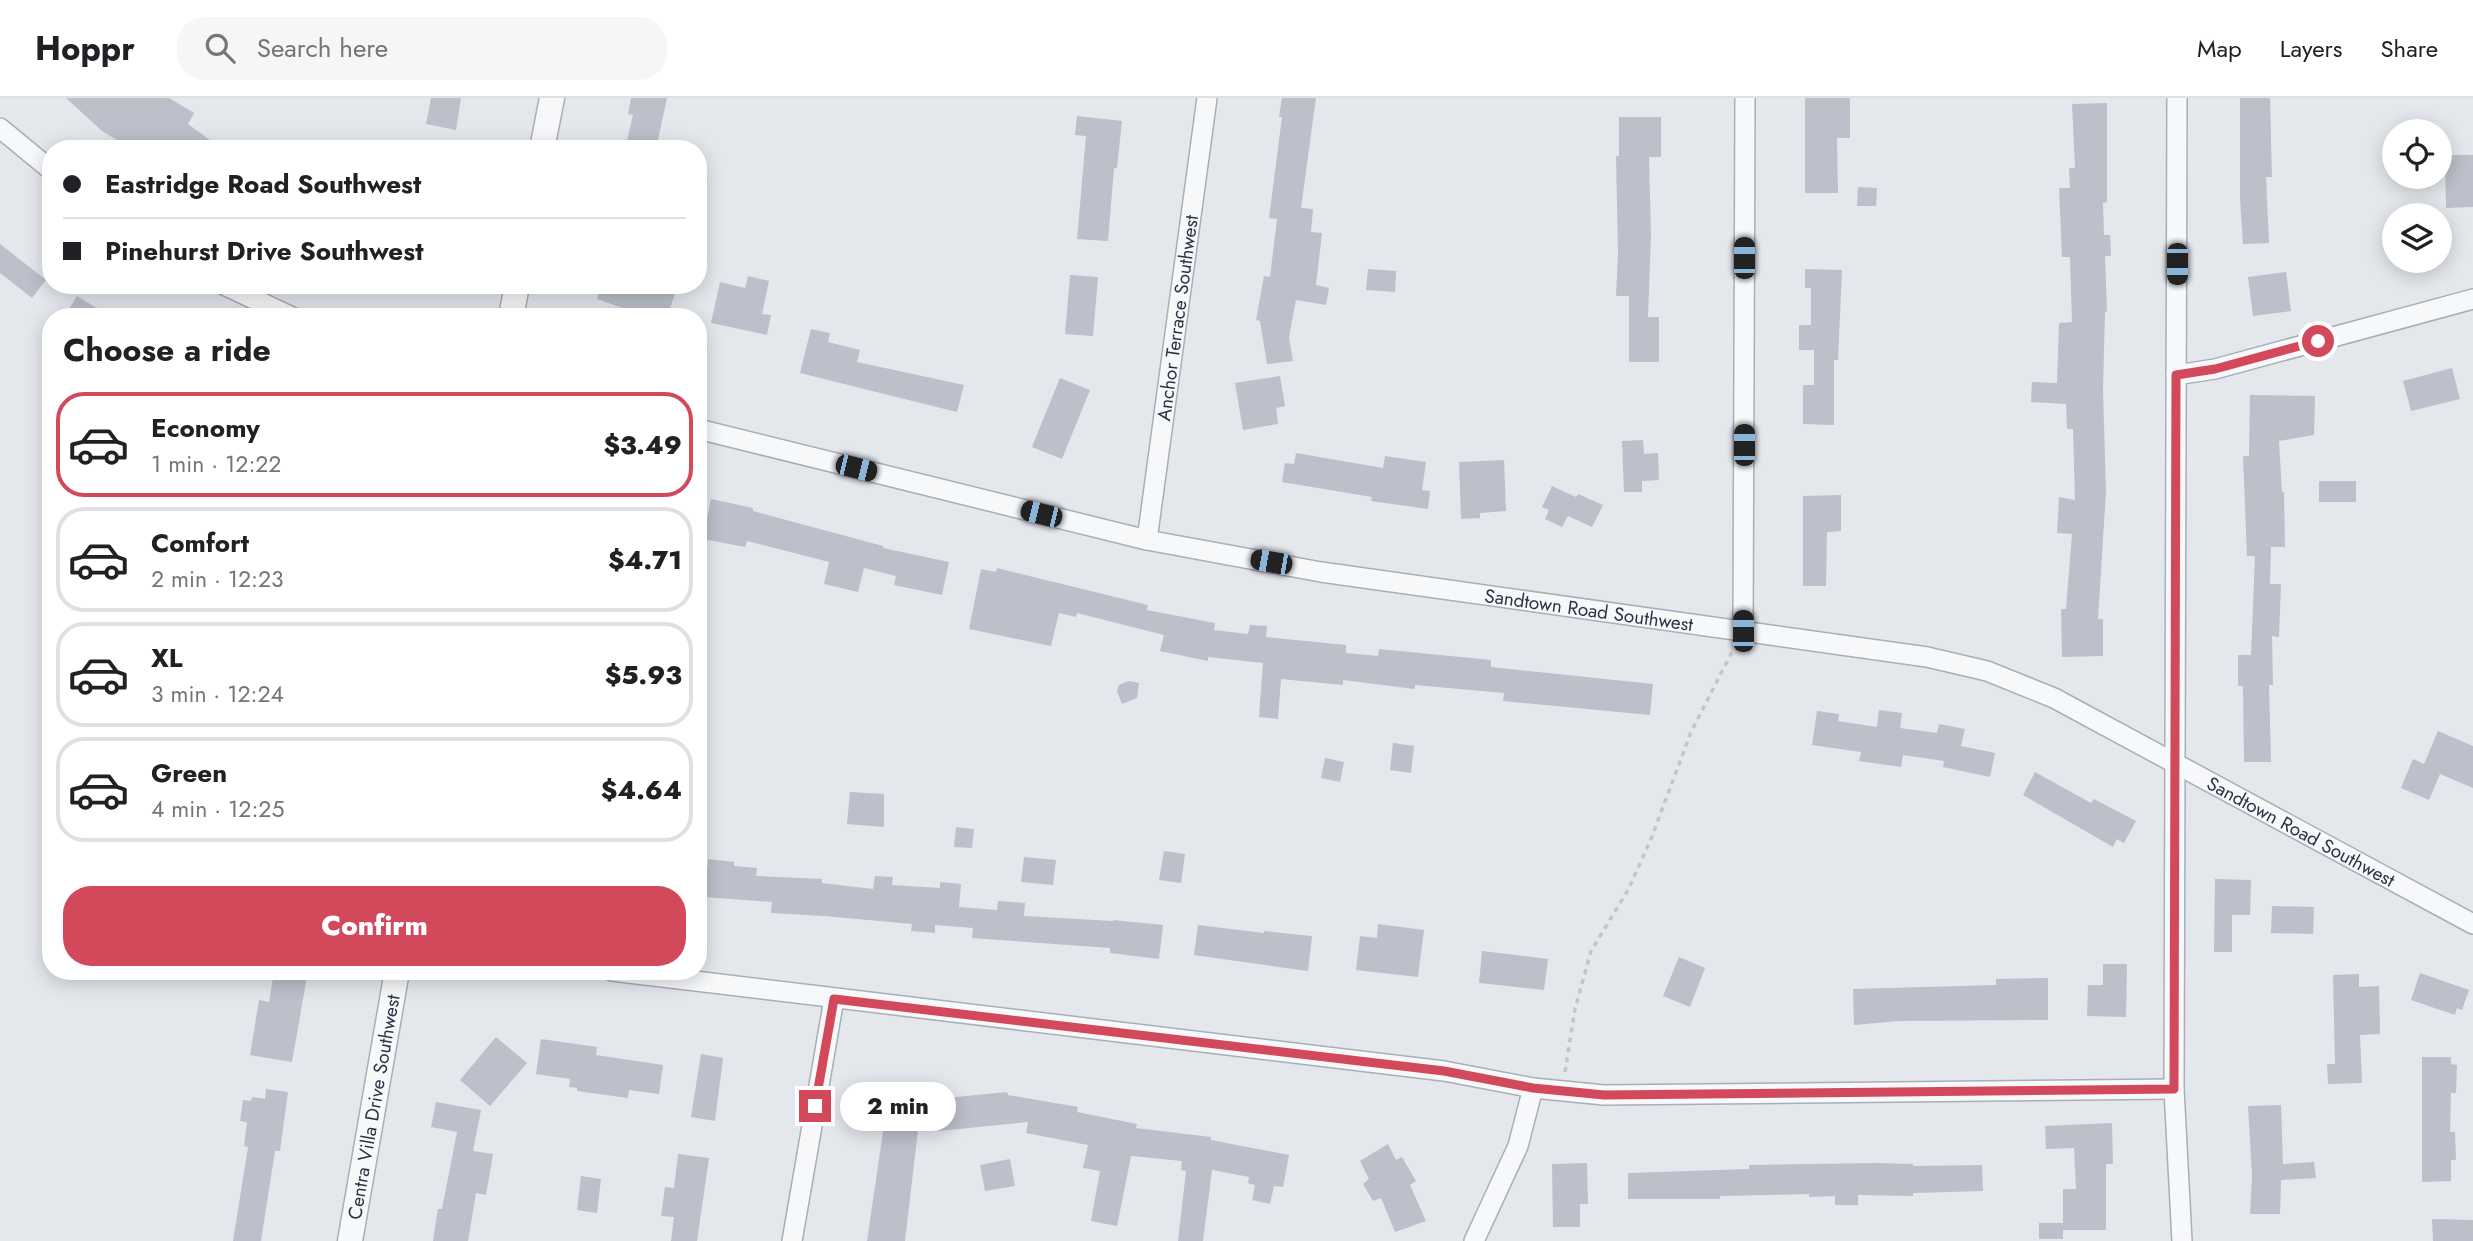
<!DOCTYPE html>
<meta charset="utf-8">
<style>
body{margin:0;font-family:Jost,sans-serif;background:#f6f6f6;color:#202124;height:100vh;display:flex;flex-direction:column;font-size:26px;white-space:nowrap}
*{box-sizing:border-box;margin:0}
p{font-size:23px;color:#757577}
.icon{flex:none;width:38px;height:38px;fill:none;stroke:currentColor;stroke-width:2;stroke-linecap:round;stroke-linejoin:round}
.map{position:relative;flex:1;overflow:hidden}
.sheet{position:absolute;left:42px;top:210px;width:665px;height:672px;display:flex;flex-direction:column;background:#fff;border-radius:28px;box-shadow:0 4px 18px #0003}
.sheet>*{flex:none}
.hud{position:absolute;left:42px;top:42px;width:665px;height:154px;border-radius:28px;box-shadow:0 4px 18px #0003;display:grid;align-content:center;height:154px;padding:0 21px;background:#fff}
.fabs{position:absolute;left:2382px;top:21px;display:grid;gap:14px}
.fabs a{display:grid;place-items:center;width:70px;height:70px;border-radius:50%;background:#fff;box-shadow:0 4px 18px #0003;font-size:35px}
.end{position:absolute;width:32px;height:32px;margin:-16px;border:9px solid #d1495b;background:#fff;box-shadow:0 0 0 4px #fff}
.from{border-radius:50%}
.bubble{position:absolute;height:49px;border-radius:24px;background:#fff;box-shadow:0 4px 18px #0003;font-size:23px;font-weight:800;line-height:49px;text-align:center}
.car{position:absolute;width:21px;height:42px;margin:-21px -10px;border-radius:9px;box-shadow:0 0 5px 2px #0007;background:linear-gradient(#222 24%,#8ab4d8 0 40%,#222 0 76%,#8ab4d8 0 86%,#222 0)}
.hud b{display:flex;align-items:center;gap:24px;height:66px;font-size:26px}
.hud b+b{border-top:2px solid #e0e0e0}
.hud i{width:18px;height:18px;background:#202124}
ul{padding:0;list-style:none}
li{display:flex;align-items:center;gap:21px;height:105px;margin:0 14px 10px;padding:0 7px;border:4px solid #e0e0e0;border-radius:28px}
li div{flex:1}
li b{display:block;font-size:26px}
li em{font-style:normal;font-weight:800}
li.selected{border-color:#d1495b}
li>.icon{width:63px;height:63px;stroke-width:1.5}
h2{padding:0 21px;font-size:32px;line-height:84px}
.cta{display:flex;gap:14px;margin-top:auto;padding:14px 21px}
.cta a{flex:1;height:80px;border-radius:28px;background:#d1495b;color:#fff;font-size:28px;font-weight:800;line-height:80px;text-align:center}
header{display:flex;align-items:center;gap:42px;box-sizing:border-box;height:98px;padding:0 35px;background:#fff;border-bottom:2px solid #e0e0e0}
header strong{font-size:33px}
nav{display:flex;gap:38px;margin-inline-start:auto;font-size:24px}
.search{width:490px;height:63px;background:#f6f6f6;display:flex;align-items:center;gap:18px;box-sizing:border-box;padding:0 24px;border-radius:28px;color:#757577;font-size:26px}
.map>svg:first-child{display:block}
</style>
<header>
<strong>Hoppr</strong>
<div class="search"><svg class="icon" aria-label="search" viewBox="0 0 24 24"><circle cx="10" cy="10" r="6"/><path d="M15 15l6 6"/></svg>Search here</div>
<nav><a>Map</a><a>Layers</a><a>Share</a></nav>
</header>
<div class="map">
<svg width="2473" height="1143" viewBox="0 0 2473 1143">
<rect width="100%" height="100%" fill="#e4e7ec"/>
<!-- building -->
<path fill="#bbc0ca" d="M66 0H169L194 15 188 26 222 51H132L102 33Z
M431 0H461L456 32 426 26Z
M631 0H667L656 51H625L633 17 628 16Z
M1282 0H1316L1301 110 1313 111 1311 134 1322 135 1316 187 1329 190 1326 207 1296 202 1289 239 1293 263 1267 266 1260 223 1256 222 1264 178 1270 179 1277 121 1269 120 1282 19H1279Z
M1805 0H1850V40H1837L1838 95H1805Z
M2240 0H2270L2272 79H2266L2269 145 2243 146 2240 101Z
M2107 5V104L2103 105 2104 137H2110L2111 158H2105L2107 214H2105L2103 293 2106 393 2098 521H2103V558L2062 559 2061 511H2066L2072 436 2057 435 2059 399 2075 402 2073 331H2067L2066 306 2031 304 2032 284 2057 285 2059 225 2072 224 2070 159H2062L2059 90H2070L2069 70H2075L2072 6Z
M1077 18 1122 23 1117 70H1114L1108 143 1077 141 1086 38 1075 37Z
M1619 19H1661V59H1649L1651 137 1648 219H1659V264H1629V198H1616L1618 155 1616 58H1619Z
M2445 57H2473V109L2446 110Z
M1858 89 1877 90 1876 108H1857Z
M0 146 46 182 32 200 0 175Z
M1368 171 1396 173 1395 194 1366 192Z
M1805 171 1842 172 1838 262H1834V327L1803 326V287H1814V252H1799V227H1811V190H1805Z
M2286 174 2291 213 2253 218 2248 179Z
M1070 177 1098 179 1093 238 1065 236Z
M748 178 769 183 762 216 771 217 767 237 711 225 720 184 745 190Z
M601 187H678L667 219H649L597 201Z
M77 198 111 219H64Z
M811 231 830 235 828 244 860 252 857 264 964 287 957 314 800 275Z
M2452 270 2460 301 2411 313 2403 283Z
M1280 278 1285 308 1276 310 1278 326 1243 332 1235 285Z
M1060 280 1090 292 1062 361 1032 349Z
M2250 297 2315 298 2314 337 2279 343 2282 394H2284L2285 449H2271L2270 486H2281L2279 539 2272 538 2273 587H2269L2271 664H2244L2243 588H2238V557H2251L2255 458H2247L2243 358H2249Z
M1643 342 1644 356 1658 355 1659 382 1642 383V394H1624L1622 343Z
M1296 355 1383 370 1385 358 1426 364 1422 392 1430 393 1428 411 1371 403 1372 399 1282 384 1285 365 1294 366Z
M1504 362 1506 413 1480 415V420L1461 421 1459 364Z
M2319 383H2356V404H2319Z
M1552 388 1576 399 1578 396 1603 407 1592 429 1568 418 1562 429 1545 421 1549 412 1542 409Z
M1841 397V433L1827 434 1826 488H1803V398Z
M711 401 753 410V413L883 448V450L949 464 942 497 894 487 896 478 864 470 858 494 824 486 829 464 747 443 745 449 703 441Z
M997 470 1148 507 1147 512 1215 525 1214 532 1248 536 1250 527 1267 528 1266 539 1346 547V555L1378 558 1379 551 1491 562V569L1653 586 1650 617 1503 603 1504 595 1415 587V591L1343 582V587L1281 581 1278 621 1259 619 1263 565 1208 559V563L1160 553 1164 537 1077 515 1076 519 1059 515 1051 548 969 531 981 471 996 474Z
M1129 583 1139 585 1137 600 1122 606 1117 593 1119 587Z
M1879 612 1902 615 1900 630 1937 635 1939 626 1965 631 1961 648 1995 655 1990 679 1943 669 1944 663 1903 657 1901 669 1859 663 1861 654 1812 647 1817 613 1839 616 1838 623 1877 629Z
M2438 633 2473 648V690L2440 676 2429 702 2401 690 2413 661 2424 666Z
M1393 645 1414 648 1411 675 1390 672Z
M1325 660 1344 664 1340 684 1321 680Z
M2035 674 2091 705 2094 701 2136 723 2124 745 2117 741 2113 749 2023 697Z
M850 694 884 696V729L847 726Z
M956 729 974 731 972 750 954 749Z
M1164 753 1185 756 1181 785 1159 782Z
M1024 759 1056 762 1053 787 1021 784Z
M708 761 734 764V768L757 770 756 778 822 781V785L873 791 875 778 893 779 892 787 940 790V784L961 786 959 809 997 812 998 803 1025 805 1024 818 1113 823V822L1163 827 1159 861 1110 855V850L972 840 973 830 935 827V835L911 833 912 826 824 818 771 815 772 804 705 799Z
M2215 781 2251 782 2250 817H2232V854H2214Z
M2272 808 2314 809 2313 836 2271 835Z
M1378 826 1424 832 1418 879 1356 872 1360 838 1377 840Z
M1198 827 1264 835V833L1312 838 1308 873 1194 857Z
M1482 853 1548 861 1544 892 1479 885Z
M1679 859 1705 870 1690 909 1663 898Z
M2103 866H2127L2126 919 2087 918 2088 887H2103Z
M274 873 307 878 292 964 250 957 259 902 269 904Z
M2420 875 2469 892 2462 912 2457 910 2455 917 2411 902Z
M2359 876V889L2379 888 2380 936 2360 937 2362 985 2328 986 2327 966H2335L2333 877Z
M2048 880V922L1898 923 1854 927 1853 891 1996 887V881Z
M496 939 527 965 490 1008 460 982Z
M541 941 597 949 596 957 663 967 659 996 629 992 628 1000 577 993V990L569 989 570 981 536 976Z
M701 956 723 960 715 1023 691 1019Z
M2422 959H2451V966L2457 967 2456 995H2451L2450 1034H2455L2456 1062H2451V1083L2422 1084Z
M266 991 288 994 280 1053H275L261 1143H233L248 1049 244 1048 247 1024 240 1023 243 1002 251 1003 252 999 265 1001Z
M1007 994 1008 997 1078 1009 1077 1014 1137 1026 1136 1030 1211 1039V1042L1289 1057 1283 1089 1274 1088 1270 1106 1252 1102 1255 1087 1248 1085 1249 1079 1212 1072 1203 1143H1178L1186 1073 1181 1072 1182 1063 1131 1058 1117 1128 1091 1123 1100 1073 1083 1070 1088 1047 1026 1035 1028 1024 939 1033 936 1001Z
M436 1004 481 1012 473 1053 493 1056 486 1097 476 1095 468 1143H433L438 1111H442L457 1034 431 1029Z
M2281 1007 2283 1066 2314 1064 2316 1080 2281 1082 2280 1116H2250L2252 1078 2248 1008Z
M2112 1025 2113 1066H2106V1132H2063V1141H2039V1125H2063V1091H2076L2074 1050 2046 1051 2045 1028Z
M884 1027 918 1032 905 1143H867Z
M1388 1046 1396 1062 1402 1059 1416 1083 1410 1087 1426 1123 1395 1134 1381 1100 1373 1103 1363 1086 1369 1081 1360 1063Z
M678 1056 709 1060 697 1143H671L674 1119 661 1118 665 1089 674 1090Z
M1010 1061 1015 1088 985 1093 980 1067Z
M1587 1065 1588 1106H1580V1129H1553L1552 1066Z
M1877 1065 1913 1066V1068L1982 1067 1983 1093 1913 1095V1098L1858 1097V1107H1835V1098L1809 1099V1096L1720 1098V1101H1628V1075L1749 1071V1067Z
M581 1078 601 1081 597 1115 577 1112Z
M2432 1121 2473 1122V1143H2433Z"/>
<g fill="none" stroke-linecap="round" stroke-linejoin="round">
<!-- minor casing -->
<g stroke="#a9aeb7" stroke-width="22">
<g id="minor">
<path d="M2177 0 2174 991 2182 1143"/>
<path d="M0 30 51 72"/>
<path d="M224 187 292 219"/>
<path d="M2176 277 2215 271 2473 201"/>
<path id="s1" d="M698 331 1147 442 1321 474 1927 559 1987 573 2054 600 2473 826"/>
<path id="s2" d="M1147 442 1207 0"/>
<path d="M1743 533 1745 0"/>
<path d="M612 873 1444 973 1533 990 1604 997 2174 991"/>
<path d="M792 1143 834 901"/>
<path d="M1474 1143 1518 1048 1533 990"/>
</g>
</g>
<!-- tertiary casing -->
<g stroke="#a9aeb7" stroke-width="27">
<g id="tertiary">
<path d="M542 51 552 0"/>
<path d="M511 219 517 187"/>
<path id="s3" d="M350 1143 397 873"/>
</g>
</g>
<!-- path -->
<path stroke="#c2c5cb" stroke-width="3.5" stroke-dasharray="5 5" stroke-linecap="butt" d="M1565 974 1575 911 1591 853 1628 792 1651 741 1691 634 1733 552"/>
<!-- minor -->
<use href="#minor" stroke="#f7f8fa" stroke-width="19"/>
<!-- tertiary -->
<use href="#tertiary" stroke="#f7f8fa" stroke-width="24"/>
</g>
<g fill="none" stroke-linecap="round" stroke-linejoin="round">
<!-- route -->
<path stroke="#d1495b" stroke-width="9" d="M815 1008 834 901 1444 973 1533 990 1604 997 2174 991 2176 277 2215 271 2318 243"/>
</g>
<g text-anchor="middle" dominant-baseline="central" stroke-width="7" stroke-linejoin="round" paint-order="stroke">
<!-- street labels -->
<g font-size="19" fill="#2b3445" stroke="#f4f6f9">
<text stroke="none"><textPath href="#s2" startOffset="224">Anchor Terrace Southwest</textPath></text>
<text stroke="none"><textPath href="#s1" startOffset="910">Sandtown Road Southwest</textPath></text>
<text stroke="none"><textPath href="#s1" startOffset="1666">Sandtown Road Southwest</textPath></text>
<text stroke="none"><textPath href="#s3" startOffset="136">Centra Villa Drive Southwest</textPath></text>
</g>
</g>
</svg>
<div class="fabs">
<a><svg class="icon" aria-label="locate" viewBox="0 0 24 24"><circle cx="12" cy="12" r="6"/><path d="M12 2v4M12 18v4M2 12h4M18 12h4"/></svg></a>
<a><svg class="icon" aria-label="layers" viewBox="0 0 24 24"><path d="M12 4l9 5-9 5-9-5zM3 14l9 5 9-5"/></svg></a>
</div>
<i class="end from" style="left:2318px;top:243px"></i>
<i class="end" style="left:815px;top:1008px"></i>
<div class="bubble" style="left:840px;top:984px;width:116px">2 min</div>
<i class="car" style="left:1744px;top:160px;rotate:0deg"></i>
<i class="car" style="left:2177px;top:166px;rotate:180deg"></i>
<i class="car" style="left:1744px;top:347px;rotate:0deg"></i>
<i class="car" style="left:856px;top:370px;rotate:104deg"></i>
<i class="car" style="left:1041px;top:416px;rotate:284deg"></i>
<i class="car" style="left:1271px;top:464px;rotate:280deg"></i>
<i class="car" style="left:1743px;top:533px;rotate:0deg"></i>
<div class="hud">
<b><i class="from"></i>Eastridge Road Southwest</b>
<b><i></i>Pinehurst Drive Southwest</b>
</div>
<section class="sheet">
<h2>Choose a ride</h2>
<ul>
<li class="selected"><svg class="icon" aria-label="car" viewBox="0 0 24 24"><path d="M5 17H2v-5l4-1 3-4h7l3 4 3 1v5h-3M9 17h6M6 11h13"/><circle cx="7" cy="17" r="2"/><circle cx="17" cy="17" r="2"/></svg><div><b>Economy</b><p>1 min · 12:22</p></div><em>$3.49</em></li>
<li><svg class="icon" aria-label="car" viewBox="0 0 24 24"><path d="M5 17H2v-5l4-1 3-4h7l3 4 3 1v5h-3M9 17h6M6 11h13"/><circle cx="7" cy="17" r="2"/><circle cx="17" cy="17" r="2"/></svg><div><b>Comfort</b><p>2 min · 12:23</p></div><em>$4.71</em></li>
<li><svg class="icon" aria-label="car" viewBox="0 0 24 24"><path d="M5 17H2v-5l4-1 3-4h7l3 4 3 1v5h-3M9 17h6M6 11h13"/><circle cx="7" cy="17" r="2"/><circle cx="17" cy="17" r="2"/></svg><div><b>XL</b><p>3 min · 12:24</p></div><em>$5.93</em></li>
<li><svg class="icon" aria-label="car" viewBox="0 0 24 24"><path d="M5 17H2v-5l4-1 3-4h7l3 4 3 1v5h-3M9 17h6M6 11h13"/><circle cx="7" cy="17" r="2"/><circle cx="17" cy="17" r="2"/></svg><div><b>Green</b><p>4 min · 12:25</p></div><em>$4.64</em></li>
</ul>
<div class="cta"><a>Confirm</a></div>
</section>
</div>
